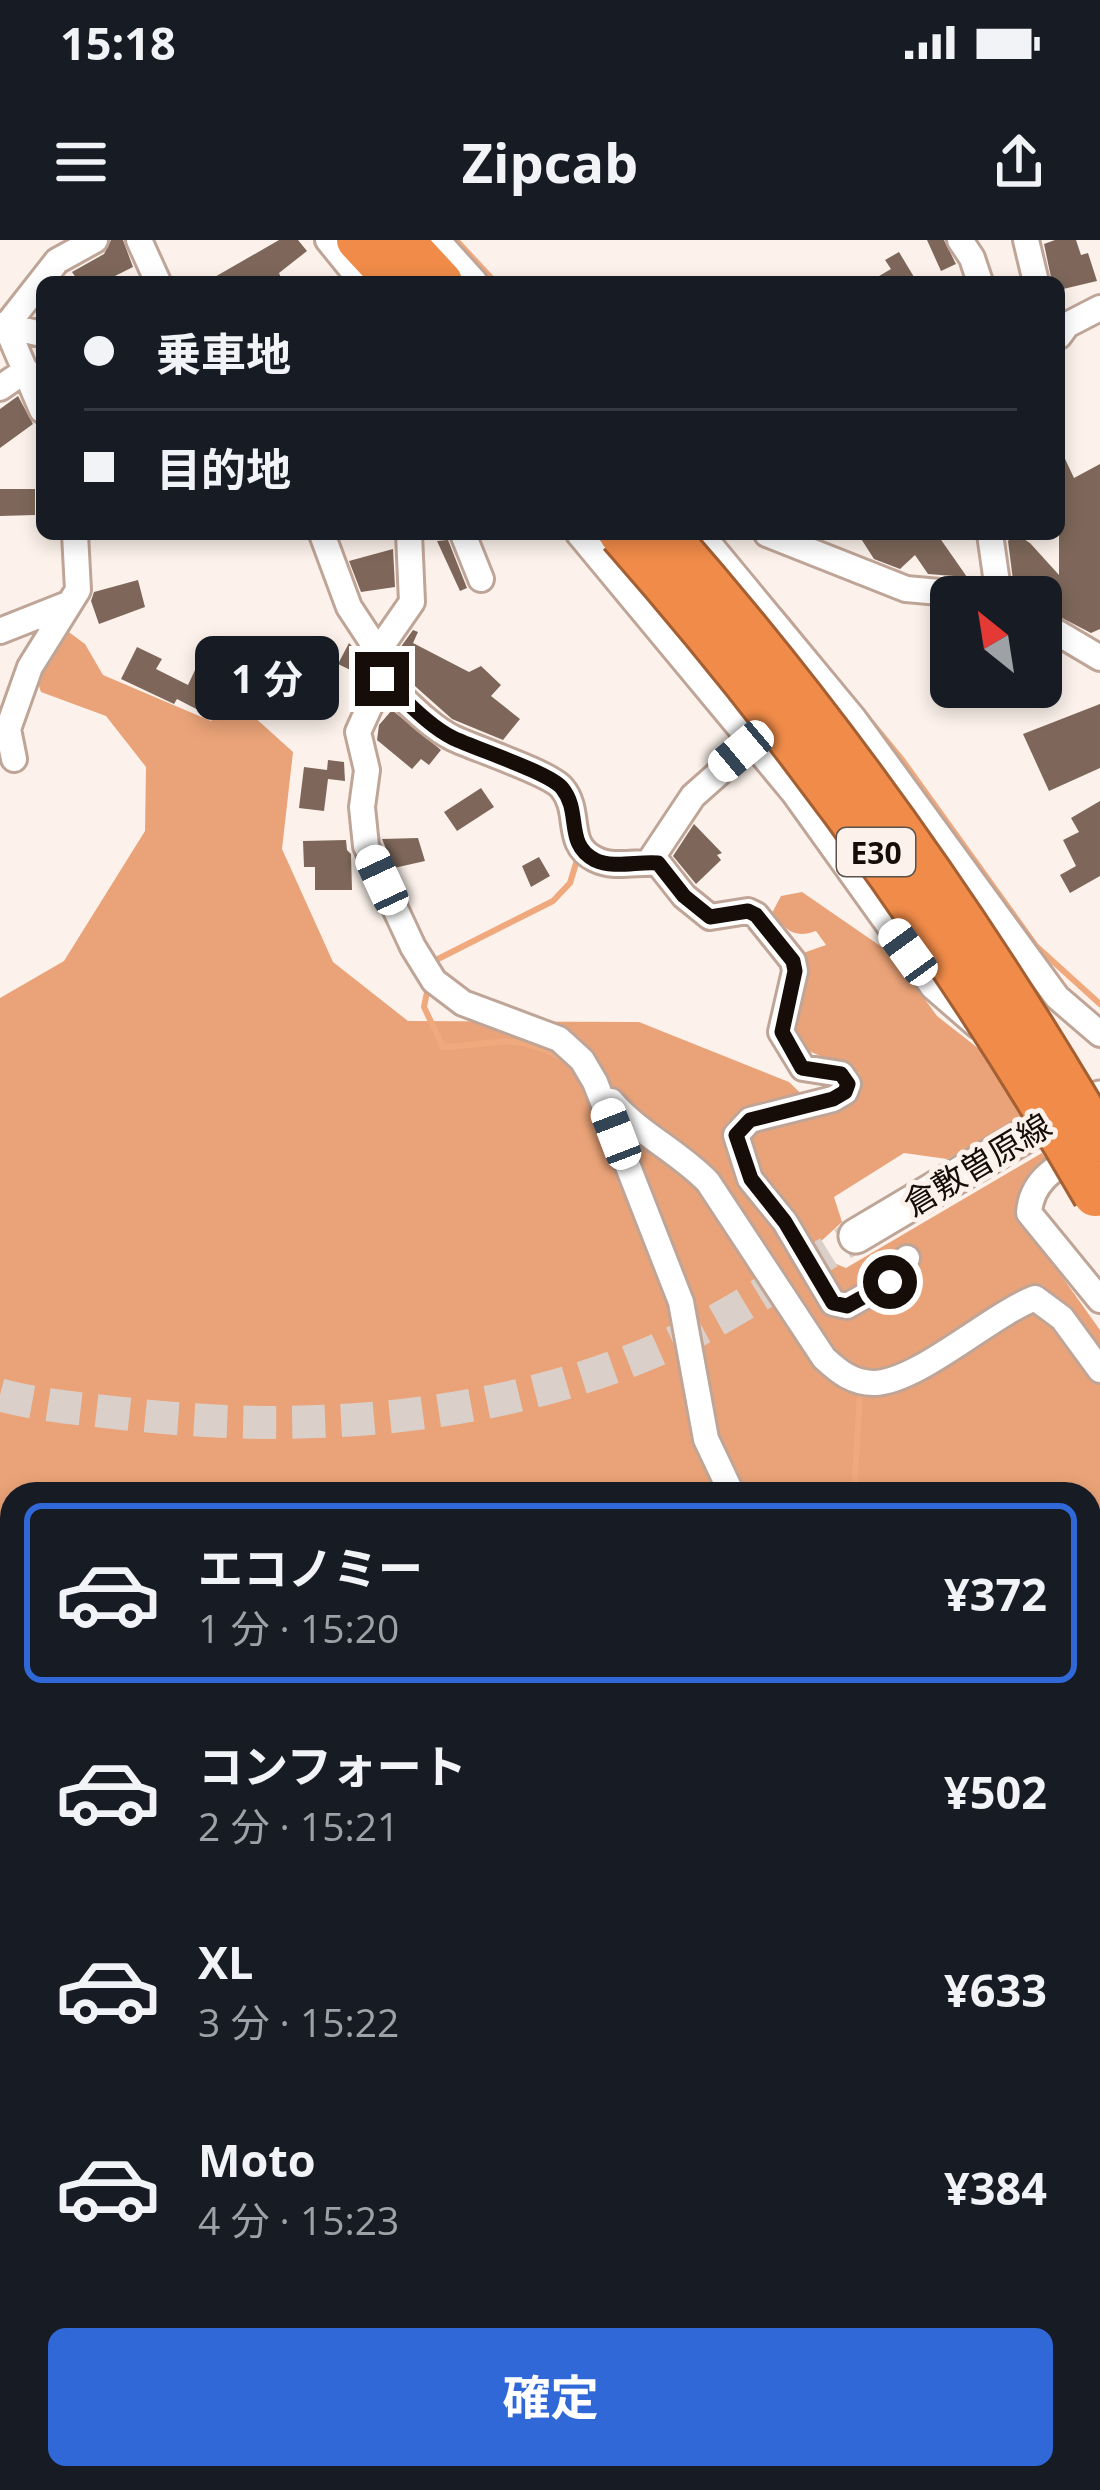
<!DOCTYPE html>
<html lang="ja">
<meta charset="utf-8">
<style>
body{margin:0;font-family:"Open Sans","Noto Sans JP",sans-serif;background:#20242c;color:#f1f3f6;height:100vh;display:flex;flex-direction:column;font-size:45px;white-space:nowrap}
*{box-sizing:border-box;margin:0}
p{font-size:39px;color:#9ea1a6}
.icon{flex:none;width:66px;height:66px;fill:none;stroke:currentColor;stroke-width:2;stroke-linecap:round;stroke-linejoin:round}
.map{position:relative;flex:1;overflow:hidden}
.drawer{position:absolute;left:0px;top:1242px;width:1101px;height:1008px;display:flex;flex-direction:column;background:#171b24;border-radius:36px 36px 0 0;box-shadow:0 6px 18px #0003}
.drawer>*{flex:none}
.top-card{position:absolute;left:36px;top:36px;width:1029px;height:264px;border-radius:18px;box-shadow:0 6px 18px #0003;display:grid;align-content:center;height:264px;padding:0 48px;background:#171b24}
.needle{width:78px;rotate:330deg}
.fabs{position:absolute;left:930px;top:336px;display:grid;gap:24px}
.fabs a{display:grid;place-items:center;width:132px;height:132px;border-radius:18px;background:#171b24;box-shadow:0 6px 18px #0003;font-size:60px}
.end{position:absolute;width:54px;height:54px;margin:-27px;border:15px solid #160d08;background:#fff;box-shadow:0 0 0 6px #fff}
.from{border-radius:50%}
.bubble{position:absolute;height:84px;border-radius:18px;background:#171b24;box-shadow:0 6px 18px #0003;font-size:39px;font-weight:700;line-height:84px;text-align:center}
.car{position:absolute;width:36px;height:72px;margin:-36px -18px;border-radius:15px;box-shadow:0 0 9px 3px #0007;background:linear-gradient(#fff 24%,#345 0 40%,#fff 0 76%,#345 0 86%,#fff 0)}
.top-card b{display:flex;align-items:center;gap:42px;height:114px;font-size:45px}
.top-card b+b{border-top:3px solid #363941}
.top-card i{width:30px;height:30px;background:#f1f3f6}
ul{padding:21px 0 0;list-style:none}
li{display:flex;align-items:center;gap:36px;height:180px;margin:0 24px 18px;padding:0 24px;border:6px solid transparent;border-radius:18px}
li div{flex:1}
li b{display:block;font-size:45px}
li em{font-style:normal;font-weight:700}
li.active{border-color:#3068d7}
li>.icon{width:108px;height:108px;stroke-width:1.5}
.primary-button{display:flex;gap:24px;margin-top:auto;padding:24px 48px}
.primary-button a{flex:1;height:138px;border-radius:18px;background:#3068d7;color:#fff;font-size:48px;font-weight:700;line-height:138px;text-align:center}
.status{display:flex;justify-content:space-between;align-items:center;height:84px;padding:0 60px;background:#171b24;direction:ltr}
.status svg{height:33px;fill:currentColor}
header{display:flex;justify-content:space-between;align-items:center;height:156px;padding:0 48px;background:#171b24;font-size:54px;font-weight:700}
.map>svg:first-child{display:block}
</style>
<div class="status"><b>15:18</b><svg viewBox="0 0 49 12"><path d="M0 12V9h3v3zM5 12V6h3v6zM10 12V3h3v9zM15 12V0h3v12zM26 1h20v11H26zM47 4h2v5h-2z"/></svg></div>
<header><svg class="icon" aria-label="menu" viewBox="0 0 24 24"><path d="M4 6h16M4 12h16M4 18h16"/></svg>Zipcab<svg class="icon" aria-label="share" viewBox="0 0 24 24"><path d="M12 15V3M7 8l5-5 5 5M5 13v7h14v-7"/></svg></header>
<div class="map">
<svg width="1100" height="2250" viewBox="0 0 1100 2250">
<rect width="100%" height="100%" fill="#fcf2eb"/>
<!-- forest -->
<path fill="#eaa378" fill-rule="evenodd" d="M66 390 85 404 103 435 211 481 230 455 293 512 282 609 333 722 408 781 639 782 789 842 820 872 855 858 861 845 859 833 809 811 793 788 799 770 803 713 826 705 816 691C794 699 786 690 772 673L781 656 802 652 892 714 937 776 988 816 1023 878 947 919 904 913 834 957 842 982 818 1004 829 1021 846 1028 1042 913 1049 923 1018 975 1100 1090V2250H0V758L64 721 145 591 146 527 106 476 41 452 36 437ZM12 1254H1089V2238H12Z"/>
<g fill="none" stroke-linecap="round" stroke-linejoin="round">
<!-- stream -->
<path stroke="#f0a87d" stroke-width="6" d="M456 0 495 42
M781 372 903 521 1036 706 1100 764
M709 526 735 501
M430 723 553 661 570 643 578 617
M428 747 424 767 443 807C501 804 515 791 569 822
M854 1254 860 1151"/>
</g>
<!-- building -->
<path fill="#7e675a" d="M111 0H123L133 27 103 42H79L72 32 104 14Z
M279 0H298L307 11 279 33 283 42H206Z
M927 0H944L956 24 941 31Z
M1055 0H1076L1081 15 1088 13 1097 41 1059 50V42H1052L1044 4Z
M899 12 917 42H869L891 29 885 20Z
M18 156 33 184 0 208V169Z
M1059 206 1074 238 1100 224V389L1091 393 1041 367V357H1028L1029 353 1014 348 1008 301 1016 294 1030 303 1059 335Z
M0 249H35V275L0 276Z
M858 294H937L967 337 928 334 915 315 900 329 874 319Z
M448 300 467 348 460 351 437 301Z
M393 309 395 347 361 352 349 321Z
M138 340 145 367 99 384 91 361 94 352Z
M413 390 418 392 413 403 469 432 481 426 501 445 491 456 520 479 503 500 452 479 398 431 395 415Z
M349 403 362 417 365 437 338 424Z
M137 407 162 419 156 429 188 445 195 430 217 441 202 472 177 459 174 464 121 439Z
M1100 464V528L1049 551 1023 494Z
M392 470 441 510 429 525 421 519 412 529 377 500 379 485Z
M328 520 344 522 345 541 328 539 324 571 299 568 304 527 327 530Z
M481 548 494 567 457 591 444 572Z
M1100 561V636L1070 653 1060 635 1076 626 1063 600 1079 592 1071 578Z
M694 584 722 613 717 615 721 620 696 644 673 616Z
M418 598 425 621 394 628 382 599Z
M346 600 347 610 351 614 352 650H315V627H304L303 601Z
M539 617 550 636 531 647 522 626Z"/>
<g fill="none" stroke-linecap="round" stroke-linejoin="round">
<!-- secondary-tunnel -->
<path stroke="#dad0c9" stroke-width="33" stroke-dasharray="33 16" stroke-linecap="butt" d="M0 1155C42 1166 84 1169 127 1174 299 1193 478 1182 640 1117 716 1087 786 1037 856 996"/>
<!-- street casing -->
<g stroke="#bfa597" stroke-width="30">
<path id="street" d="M139 0 158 42
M328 0 362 42
M437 0 475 42
M960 0 972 18 980 42
M1026 0 1036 42
M0 85 6 86 57 21 95 0
M42 94 6 86 42 170
M1059 96 1067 85 1100 68
M0 148 26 130
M322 294 349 367 378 411 382 439 358 492 367 530 362 567 366 606 413 707 434 741 463 763 559 799 582 820 595 842 681 1062 706 1199 732 1254
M463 294 481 339
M579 294 794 553 933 747 978 786
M701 294 854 479 1057 757 1100 794
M767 294 906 349 996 357
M990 294 999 357
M1041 383 1100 418
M0 391 68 364
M378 411 412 362 409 294
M382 439C404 458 427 485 453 498 476 509 550 533 562 548 582 572 564 604 595 619 614 629 638 621 658 623L684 656 710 677 748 671 756 675 793 721 795 731 781 792 803 828 841 834 848 844 845 852 833 859 750 880 736 895 750 939 785 982 833 1063 847 1066 890 1042 907 1018
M14 519 8 489 30 427 78 350 75 294
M649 622 693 556 754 502
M611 861C639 894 678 911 708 942L824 1118C839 1132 853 1143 874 1143 918 1142 989 1076 1035 1058L1062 1078 1100 1130
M1082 911C1057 927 1031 940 1029 973L1100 1060
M529 2238 532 2250"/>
</g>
<!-- secondary casing -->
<g stroke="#bfa597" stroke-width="39">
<path id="secondary" d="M856 996 1068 870 1100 858"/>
</g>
<!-- highway casing -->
<g stroke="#a45f32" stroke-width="48">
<path id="highway" d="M358 0 397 42
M402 0 441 42"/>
</g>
<!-- path -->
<path stroke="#988f88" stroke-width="3" stroke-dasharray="9 6" stroke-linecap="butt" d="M1089 1656 1100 1681
M1038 2238 1047 2250"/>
<!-- street -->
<use href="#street" stroke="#fff" stroke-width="24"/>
<!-- secondary -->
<use href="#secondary" stroke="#fff" stroke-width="33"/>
<!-- highway -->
<use href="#highway" stroke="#f08b49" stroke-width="42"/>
<!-- highway-bridge casing -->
<g stroke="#a45f32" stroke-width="48" stroke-linecap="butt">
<path id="highway-bridge" d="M621 294C801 499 959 719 1095 955
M666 294C830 481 975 686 1100 900"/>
</g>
<!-- highway-bridge -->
<use href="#highway-bridge" stroke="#f08b49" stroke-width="42"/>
</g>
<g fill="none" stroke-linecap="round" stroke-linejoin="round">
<!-- route -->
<path stroke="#160d08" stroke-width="15" d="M382 439C404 458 427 485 453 498 476 509 550 533 562 548 582 572 564 604 595 620 614 629 638 621 658 623L684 656 710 677 748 671 756 675 793 721 795 731 782 792 802 828 841 834 848 844 845 852 833 859 750 880 736 895 751 939 785 982 833 1063 847 1066 890 1042"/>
</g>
<g text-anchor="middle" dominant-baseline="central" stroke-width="10" stroke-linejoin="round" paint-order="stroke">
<!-- shield labels -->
<rect fill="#fcf2eb" stroke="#5b524c" stroke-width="3" x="837" y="588" width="78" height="48" rx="9"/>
<g font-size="30" font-weight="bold" fill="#160d08">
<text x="876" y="612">E30</text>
</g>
<!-- street labels -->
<g font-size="33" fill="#160d08" stroke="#fcf2eb">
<text transform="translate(977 924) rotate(-31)">倉敷曽原線</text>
</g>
</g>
</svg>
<div class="fabs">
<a><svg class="needle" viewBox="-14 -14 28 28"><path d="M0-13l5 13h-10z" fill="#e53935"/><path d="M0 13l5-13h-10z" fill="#9ea1a6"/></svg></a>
</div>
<i class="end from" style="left:890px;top:1042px"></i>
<i class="end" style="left:382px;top:439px"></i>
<div class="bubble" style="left:195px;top:396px;width:144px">1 分</div>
<i class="car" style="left:741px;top:511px;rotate:230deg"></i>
<i class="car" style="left:382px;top:640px;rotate:335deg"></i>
<i class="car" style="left:908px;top:712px;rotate:324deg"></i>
<i class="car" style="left:616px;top:894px;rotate:339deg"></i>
<div class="top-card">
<b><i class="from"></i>乗車地</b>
<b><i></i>目的地</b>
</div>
<section class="drawer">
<ul>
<li class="active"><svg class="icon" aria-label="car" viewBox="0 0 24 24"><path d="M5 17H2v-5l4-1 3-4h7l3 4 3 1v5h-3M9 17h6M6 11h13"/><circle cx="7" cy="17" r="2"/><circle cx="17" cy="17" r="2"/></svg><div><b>エコノミー</b><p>1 分 · 15:20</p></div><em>¥372</em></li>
<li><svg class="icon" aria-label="car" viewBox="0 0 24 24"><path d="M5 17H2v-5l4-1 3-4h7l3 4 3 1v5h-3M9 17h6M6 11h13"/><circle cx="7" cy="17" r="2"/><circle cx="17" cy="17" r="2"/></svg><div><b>コンフォート</b><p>2 分 · 15:21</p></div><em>¥502</em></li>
<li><svg class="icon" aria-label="car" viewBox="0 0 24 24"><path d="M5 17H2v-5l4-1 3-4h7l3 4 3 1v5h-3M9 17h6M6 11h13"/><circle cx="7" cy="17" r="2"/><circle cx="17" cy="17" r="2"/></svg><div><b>XL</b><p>3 分 · 15:22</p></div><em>¥633</em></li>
<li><svg class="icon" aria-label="car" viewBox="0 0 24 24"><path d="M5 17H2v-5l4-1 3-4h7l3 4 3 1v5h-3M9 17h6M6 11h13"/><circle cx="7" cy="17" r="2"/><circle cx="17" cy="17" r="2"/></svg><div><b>Moto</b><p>4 分 · 15:23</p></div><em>¥384</em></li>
</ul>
<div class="primary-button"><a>確定</a></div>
</section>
</div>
